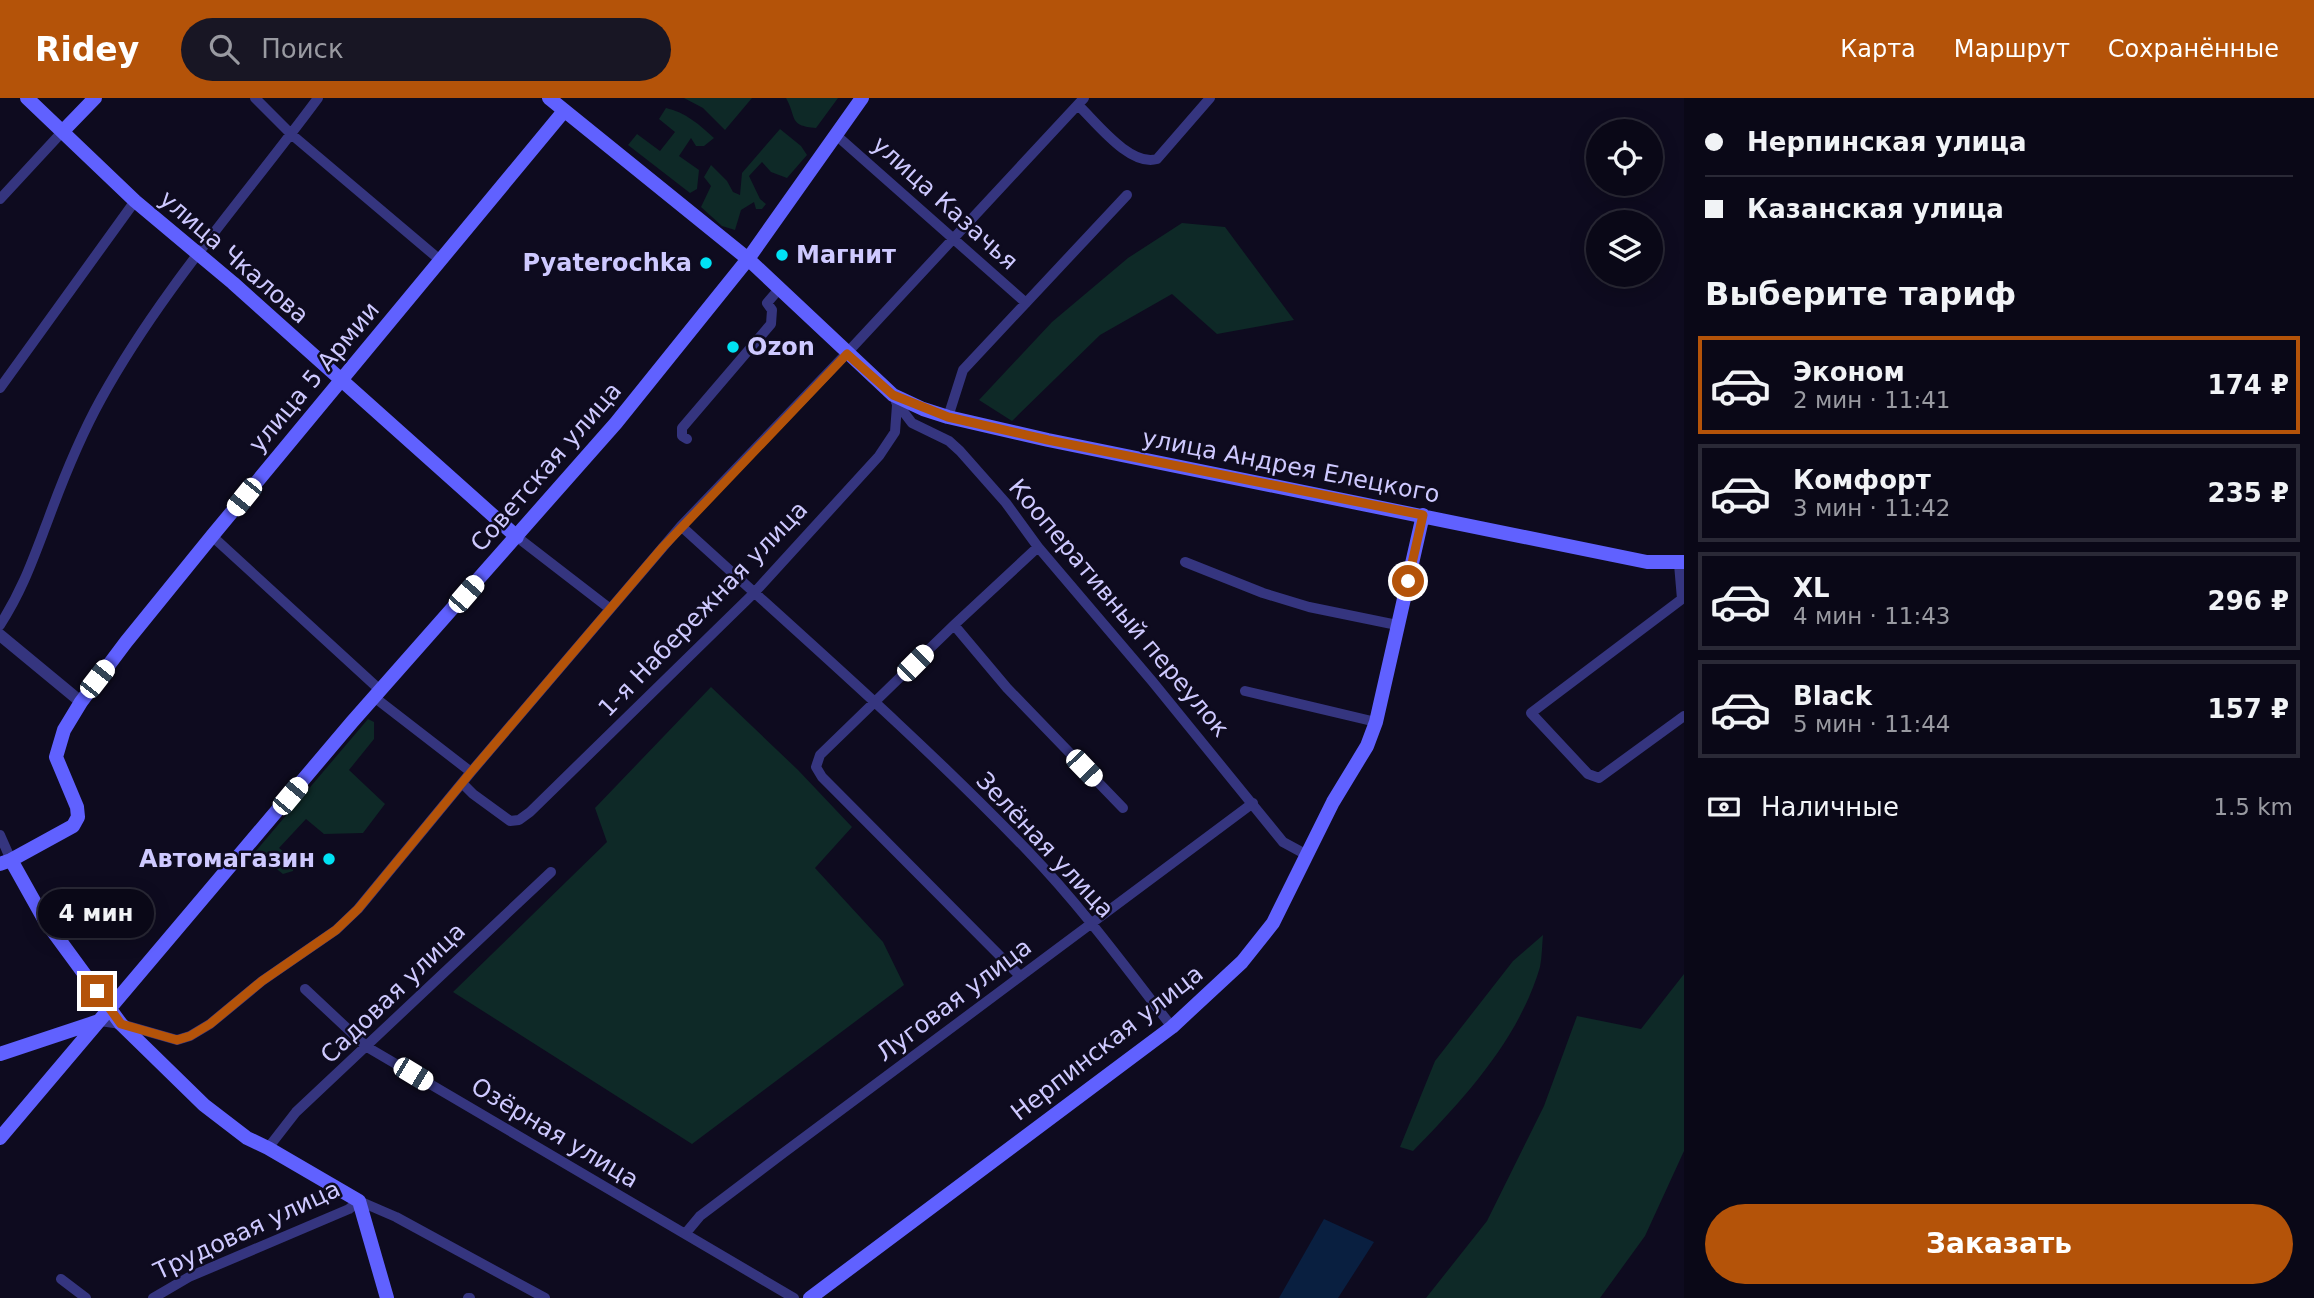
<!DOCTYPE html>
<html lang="ru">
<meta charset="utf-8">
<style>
body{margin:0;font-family:"DejaVu Sans",sans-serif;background:#181624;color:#f1f3f6;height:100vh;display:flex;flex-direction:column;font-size:26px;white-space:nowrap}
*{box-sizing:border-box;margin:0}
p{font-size:23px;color:#999aa1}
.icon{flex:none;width:38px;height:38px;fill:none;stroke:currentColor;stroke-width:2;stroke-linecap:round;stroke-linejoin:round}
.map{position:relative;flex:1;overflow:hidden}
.sheet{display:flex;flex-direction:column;background:#0a0817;width:630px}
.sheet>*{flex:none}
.top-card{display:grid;align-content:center;height:154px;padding:0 21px;background:#0a0817}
.buttons{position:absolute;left:1586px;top:21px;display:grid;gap:14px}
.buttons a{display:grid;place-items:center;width:77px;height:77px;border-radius:50%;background:#0a0817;box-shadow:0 4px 18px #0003,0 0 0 2px #2a2936;font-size:35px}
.end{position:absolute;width:32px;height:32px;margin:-16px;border:9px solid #b45309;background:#fff;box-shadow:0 0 0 4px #fff}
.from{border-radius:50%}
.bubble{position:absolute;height:49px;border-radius:24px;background:#0a0817;box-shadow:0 4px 18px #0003,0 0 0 2px #2a2936;font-size:23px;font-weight:600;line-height:49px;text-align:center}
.car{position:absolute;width:21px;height:42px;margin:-21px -10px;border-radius:9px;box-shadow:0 0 5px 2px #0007;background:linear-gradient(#fff 24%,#345 0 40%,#fff 0 76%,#345 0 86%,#fff 0)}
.top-card b{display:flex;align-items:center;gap:24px;height:66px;font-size:26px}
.top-card b+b{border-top:2px solid #2a2936}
.top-card i{width:18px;height:18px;background:#f1f3f6}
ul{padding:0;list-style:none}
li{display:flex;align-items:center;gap:21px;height:98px;margin:0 14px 10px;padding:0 7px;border:4px solid #2a2936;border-radius:0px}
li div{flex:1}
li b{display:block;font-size:26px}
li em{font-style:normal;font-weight:600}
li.on{border-color:#b45309}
li>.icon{width:63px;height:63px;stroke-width:1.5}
h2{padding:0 21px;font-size:32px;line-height:84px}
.pay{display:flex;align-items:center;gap:18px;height:77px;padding:0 21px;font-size:26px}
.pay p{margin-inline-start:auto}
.primary-button{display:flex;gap:14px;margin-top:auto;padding:14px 21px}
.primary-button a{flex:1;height:80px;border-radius:42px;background:#b45309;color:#fff;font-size:28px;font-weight:600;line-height:80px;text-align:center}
header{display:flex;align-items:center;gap:42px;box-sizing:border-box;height:98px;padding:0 35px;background:#b45309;color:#fff}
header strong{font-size:33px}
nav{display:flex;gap:38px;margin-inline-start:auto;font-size:24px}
.search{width:490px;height:63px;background:#181624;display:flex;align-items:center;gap:18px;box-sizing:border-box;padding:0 24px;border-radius:38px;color:#999aa1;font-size:26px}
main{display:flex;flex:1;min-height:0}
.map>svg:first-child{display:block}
</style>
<header>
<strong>Ridey</strong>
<div class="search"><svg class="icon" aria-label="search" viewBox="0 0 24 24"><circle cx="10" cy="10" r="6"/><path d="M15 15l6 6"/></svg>Поиск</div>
<nav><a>Карта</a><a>Маршрут</a><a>Сохранённые</a></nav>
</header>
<main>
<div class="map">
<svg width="1684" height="1200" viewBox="0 0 1684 1200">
<rect width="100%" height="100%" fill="#0e0b1f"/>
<!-- green -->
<path fill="#0e2927" d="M684 0H752L725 32 703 10Z
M786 0H838L816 30C788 28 797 19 786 0Z
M666 10C685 14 700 27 714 40L704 48H696L691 40 679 58 699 72 697 91 690 95 628 47 637 36 660 53 675 34 659 21Z
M780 31 801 48 807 57 787 80 771 74 762 64 749 78 760 101 766 106 762 111H756L754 104 741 112 735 132 722 128 701 109 711 88 704 79 711 67 727 83 733 94 740 97 742 75Z
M1182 125 1225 129 1294 222 1217 236 1172 196 1100 237 1012 323 979 302 1052 224 1128 160Z
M711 589 798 672 852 729 815 770 883 844 904 887 692 1046 453 894 607 744 595 710Z
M368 621 374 624V641L349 672 385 706 363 735 324 736 306 721 279 750 295 763 293 773 283 776 255 754Z
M1543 837C1542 847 1542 859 1540 869 1519 941 1464 1001 1413 1053L1400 1049 1435 963 1513 863Z
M1684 876V1053L1645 1138 1600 1200H1426L1487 1123 1544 1008 1577 918 1641 931Z"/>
<!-- water -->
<path fill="#091f40" d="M1324 1121 1374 1144 1338 1200H1279Z"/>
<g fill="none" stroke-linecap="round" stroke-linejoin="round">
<!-- minor -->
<path stroke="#35357f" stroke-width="10" d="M255 0 291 36 440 162
M1078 7C1096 24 1130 69 1157 61L1210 0
M836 37 1026 205
M0 101 63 33
M0 290 135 103
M896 304 912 325 949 343 960 353 1006 405 1038 449 1152 583 1283 744 1307 757
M948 319 963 272 1127 97
M687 341 682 338V330L771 226 772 212 767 205 779 191
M681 428C798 535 917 638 1027 752 1080 807 1125 868 1172 929
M212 438 380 592
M517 439 609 510
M1185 464 1263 495 1309 509 1397 527
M1679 466 1682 501 1531 615 1588 676 1599 680 1684 618
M0 527C23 491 33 461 48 422 63 381 80 339 101 301 161 192 245 99 318 0
M954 527 1007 590 1123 710
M1245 593 1376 624
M374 599 471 674
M462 685 473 696 510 723 519 722 530 714 754 495 879 358 895 334 897 307
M0 737 11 762
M1020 878 822 679 816 669 820 657 954 527 1038 449
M305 891 367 949 794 1200
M100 923 121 926 177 942 190 938 210 926 262 883 336 832 358 811 471 674 681 428 847 255 1084 0
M268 1050 296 1014 551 774
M685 1136 700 1118 782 1056 1253 705
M61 1181 86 1200
M153 1200 189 1179 349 1111 359 1103 396 1119 545 1200
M468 1200H470"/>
<!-- tertiary -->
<path stroke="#35357f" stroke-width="12" d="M0 537 81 604"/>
<!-- secondary -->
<path stroke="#6061ff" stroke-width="14" d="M27 0 135 103 233 185 517 439
M549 0 748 161 893 297 923 311 948 319 1048 342 1647 464H1684
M63 33 95 0
M11 762 44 821 121 926 204 1007 247 1040 268 1050 359 1103 387 1200
M0 766 11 762 73 728 78 719 77 709 56 659 64 632 81 604 126 544 212 438 564 13
M0 956 99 923
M0 1040 352 624 616 325 748 161 862 0
M810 1200 1172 929 1242 864 1273 825 1333 704 1367 648 1376 624 1423 417"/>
</g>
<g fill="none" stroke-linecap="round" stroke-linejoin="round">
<!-- route -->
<path stroke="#b45309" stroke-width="9" d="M97 893 121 926 177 942 190 938 210 926 262 883 336 832 358 811 471 674 663 449 847 256 893 297 948 319 1048 342 1423 417 1408 483"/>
</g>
<!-- markers -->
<g fill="#00e3f4" stroke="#0e0b1f" stroke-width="2.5">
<circle cx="782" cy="157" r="7"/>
<circle cx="706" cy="165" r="7"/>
<circle cx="733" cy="249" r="7"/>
<circle cx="329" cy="761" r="7"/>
</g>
<g text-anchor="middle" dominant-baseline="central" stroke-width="5" stroke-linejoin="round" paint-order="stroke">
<!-- street labels -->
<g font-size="24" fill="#cec9ff" stroke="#0e0b1f">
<text transform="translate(945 105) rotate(42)">улица Казачья</text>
<text transform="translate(234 159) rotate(41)">улица Чкалова</text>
<text transform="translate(314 279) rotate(-50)">улица 5 Армии</text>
<text transform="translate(1291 368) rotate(11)">улица Андрея Елецкого</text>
<text transform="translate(546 369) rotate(-49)">Советская улица</text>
<text transform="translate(1119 510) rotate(50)">Кооперативный переулок</text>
<text transform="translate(703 511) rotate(-46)">1-я Набережная улица</text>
<text transform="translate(1045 747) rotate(47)">Зелёная улица</text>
<text transform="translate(393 895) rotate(-44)">Садовая улица</text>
<text transform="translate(954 902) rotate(-37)">Луговая улица</text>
<text transform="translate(1107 945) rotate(-38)">Нерпинская улица</text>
<text transform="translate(555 1035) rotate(31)">Озёрная улица</text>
<text transform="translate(247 1132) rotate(-25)">Трудовая улица</text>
</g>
<!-- poi labels -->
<g font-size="24" font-weight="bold" fill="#cec9ff" stroke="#0e0b1f" text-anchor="start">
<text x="796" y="157">Магнит</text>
<text x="692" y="165" text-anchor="end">Pyaterochka</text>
<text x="747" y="249">Ozon</text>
<text x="315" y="761" text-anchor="end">Автомагазин</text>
</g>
</g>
</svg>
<div class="buttons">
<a><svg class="icon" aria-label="locate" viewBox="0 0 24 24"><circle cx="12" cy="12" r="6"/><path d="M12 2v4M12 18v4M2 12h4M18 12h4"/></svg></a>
<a><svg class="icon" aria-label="layers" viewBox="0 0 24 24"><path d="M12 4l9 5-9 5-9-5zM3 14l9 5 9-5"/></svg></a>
</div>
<i class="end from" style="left:1408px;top:483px"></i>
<i class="end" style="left:97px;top:893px"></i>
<div class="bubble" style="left:38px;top:791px;width:116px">4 мин</div>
<i class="car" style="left:244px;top:399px;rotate:219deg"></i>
<i class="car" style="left:466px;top:496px;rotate:41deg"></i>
<i class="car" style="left:915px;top:565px;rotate:45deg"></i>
<i class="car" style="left:97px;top:581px;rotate:38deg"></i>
<i class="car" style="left:1084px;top:670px;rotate:136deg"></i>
<i class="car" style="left:290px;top:698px;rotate:40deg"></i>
<i class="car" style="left:413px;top:976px;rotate:121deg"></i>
</div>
<section class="sheet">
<div class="top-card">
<b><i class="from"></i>Нерпинская улица</b>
<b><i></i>Казанская улица</b>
</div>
<h2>Выберите тариф</h2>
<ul>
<li class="on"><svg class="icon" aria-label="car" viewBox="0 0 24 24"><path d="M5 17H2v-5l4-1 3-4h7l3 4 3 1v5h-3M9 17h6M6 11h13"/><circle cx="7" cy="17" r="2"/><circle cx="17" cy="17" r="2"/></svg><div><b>Эконом</b><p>2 мин · 11:41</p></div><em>174 ₽</em></li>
<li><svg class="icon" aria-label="car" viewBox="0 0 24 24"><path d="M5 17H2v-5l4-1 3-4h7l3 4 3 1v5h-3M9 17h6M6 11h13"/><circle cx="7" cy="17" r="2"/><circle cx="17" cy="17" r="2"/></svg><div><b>Комфорт</b><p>3 мин · 11:42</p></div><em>235 ₽</em></li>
<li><svg class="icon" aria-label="car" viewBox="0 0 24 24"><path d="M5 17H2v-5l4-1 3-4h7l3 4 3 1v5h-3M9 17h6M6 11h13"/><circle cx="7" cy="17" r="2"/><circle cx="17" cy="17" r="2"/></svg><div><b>XL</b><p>4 мин · 11:43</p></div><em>296 ₽</em></li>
<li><svg class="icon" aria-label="car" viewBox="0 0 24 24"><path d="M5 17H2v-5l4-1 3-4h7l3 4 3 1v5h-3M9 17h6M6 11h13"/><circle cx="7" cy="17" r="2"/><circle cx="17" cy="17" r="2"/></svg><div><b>Black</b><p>5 мин · 11:44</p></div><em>157 ₽</em></li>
</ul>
<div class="pay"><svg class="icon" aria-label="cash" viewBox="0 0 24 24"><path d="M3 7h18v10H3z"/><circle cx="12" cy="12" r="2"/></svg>Наличные<p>1.5 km</p></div>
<div class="primary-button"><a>Заказать</a></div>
</section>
</main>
